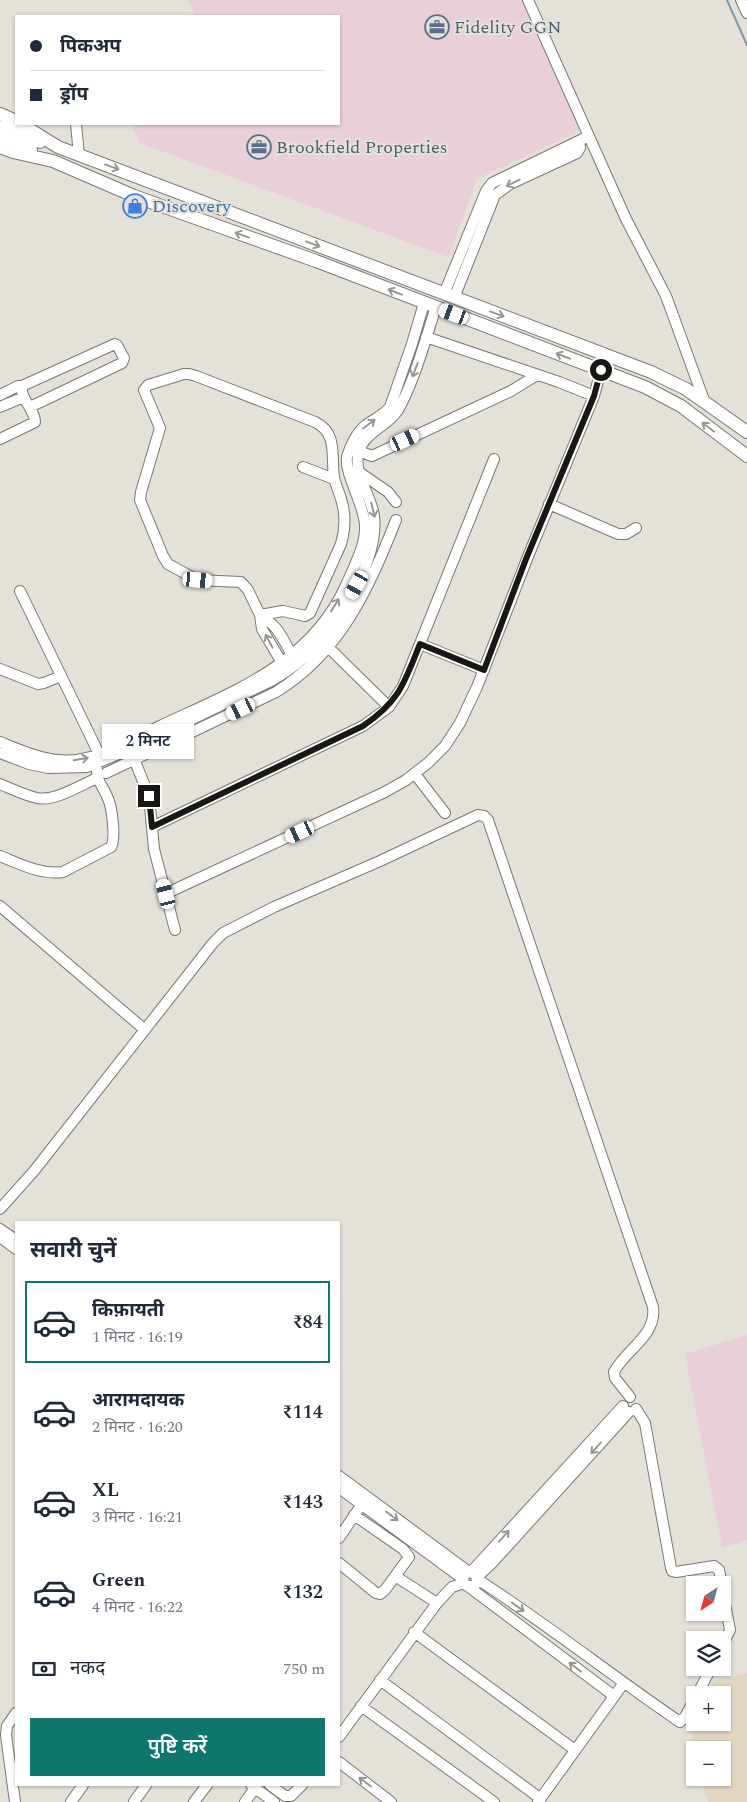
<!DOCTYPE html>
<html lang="hi">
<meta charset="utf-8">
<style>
body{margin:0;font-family:Spectral,"Noto Sans Devanagari",serif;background:#f6f6f7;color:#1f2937;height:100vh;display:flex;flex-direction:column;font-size:19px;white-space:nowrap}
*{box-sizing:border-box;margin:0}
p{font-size:16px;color:#747a83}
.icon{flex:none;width:28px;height:28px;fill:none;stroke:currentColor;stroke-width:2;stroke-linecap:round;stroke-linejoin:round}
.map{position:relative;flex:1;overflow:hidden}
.sheet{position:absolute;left:15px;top:1221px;width:325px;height:565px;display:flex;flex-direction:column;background:#fff;border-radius:0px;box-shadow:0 1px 4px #0004}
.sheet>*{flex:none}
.top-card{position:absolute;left:15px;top:15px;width:325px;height:110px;border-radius:0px;box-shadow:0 1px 4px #0004;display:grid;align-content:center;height:110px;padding:0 15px;background:#fff}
.needle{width:32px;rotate:216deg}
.buttons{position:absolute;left:686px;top:1576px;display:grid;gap:10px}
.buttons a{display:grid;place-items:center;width:45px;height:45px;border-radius:0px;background:#fff;box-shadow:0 1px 4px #0004;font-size:25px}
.end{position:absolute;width:22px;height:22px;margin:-11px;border:6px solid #181714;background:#fff;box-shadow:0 0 0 2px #fff}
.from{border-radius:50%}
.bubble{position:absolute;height:35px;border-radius:0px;background:#fff;box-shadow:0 1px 4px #0004;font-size:16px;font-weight:600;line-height:35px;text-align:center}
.car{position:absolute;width:15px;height:30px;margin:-15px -8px;border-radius:6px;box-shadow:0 0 4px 1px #0007;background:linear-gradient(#fff 24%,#345 0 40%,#fff 0 76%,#345 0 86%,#fff 0)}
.top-card b{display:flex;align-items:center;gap:18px;height:48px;font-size:19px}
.top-card b+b{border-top:1px solid #e0e1e3}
.top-card i{width:12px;height:12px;background:#1f2937}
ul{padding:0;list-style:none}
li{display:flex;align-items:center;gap:15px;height:82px;margin:0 10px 8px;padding:0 5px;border:2px solid transparent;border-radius:0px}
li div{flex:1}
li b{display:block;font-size:19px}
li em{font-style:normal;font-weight:600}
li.active{border-color:#0f766e}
li>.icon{width:45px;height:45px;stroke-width:1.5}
h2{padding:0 15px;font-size:22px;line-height:60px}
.pay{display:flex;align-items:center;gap:12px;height:55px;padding:0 15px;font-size:19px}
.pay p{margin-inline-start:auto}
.button{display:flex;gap:10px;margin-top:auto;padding:10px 15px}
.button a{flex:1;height:58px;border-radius:0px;background:#0f766e;color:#fff;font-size:20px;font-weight:600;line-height:58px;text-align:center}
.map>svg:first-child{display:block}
</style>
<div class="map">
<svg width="747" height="1802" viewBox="0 0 747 1802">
<rect width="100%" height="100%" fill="#e3e1d8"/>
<!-- commercial -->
<path fill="#e9d0d8" d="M188 0H522L581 130 477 179 448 257 140 143 132 124H339V16H195Z
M747 1335V1540L722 1548 685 1354Z"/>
<!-- industrial -->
<path fill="#e1d6c2" d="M747 1673V1802H708L700 1778H722V1750H695V1763L692 1753V1725L695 1718V1722H722V1695H706L712 1682Z"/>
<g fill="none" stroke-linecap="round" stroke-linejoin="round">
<!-- stream -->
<path stroke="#7f98b0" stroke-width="2" d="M727 0 747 45"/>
<!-- minor casing -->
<g stroke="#7a7970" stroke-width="12">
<path id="minor" d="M528 0 626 219 666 296 705 403
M741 0 747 13
M76 124 79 155
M444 294 486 191 492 183 589 136
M454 298 495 195 510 184 577 153 580 148 579 141
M426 337 559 382 594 396
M0 395 18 386H22
M0 407 24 397
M0 439 35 422C35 409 19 398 22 386L115 344 117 345 124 358 122 363 30 407
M353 449 372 456 511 391 537 375
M303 467 334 479
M359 472 388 492 396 502
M549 504 618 534H626L636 528
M20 591 99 754
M260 615 283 611 305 616 310 613 341 544C345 530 346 514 341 499 339 491 335 484 334 477 331 456 338 433 315 422L196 376 189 374H184L148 385 144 390 160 428 141 492 140 500 163 556 168 564 197 580 241 582 248 590 260 615 262 629 282 663
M261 618C277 622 284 642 292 655
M420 644 484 670
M329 648 389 707
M0 669 38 684 44 683 61 676
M0 742C25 752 49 763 76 760 105 756 134 738 160 726 234 691 312 664 347 583 354 567 366 544 365 526 365 506 344 473 347 457 350 446 357 432 366 425 374 419 384 415 390 407L412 344 424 303
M0 753 29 764 48 768 87 767 133 748 273 680C290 670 304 659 317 645 344 616 379 556 374 516 371 494 352 473 359 451 365 432 388 426 398 410 415 380 425 340 436 307
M134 759 149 796 154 849 175 930
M106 773 276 692C341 652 369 588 396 520
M415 774 445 813
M0 784C12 789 24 795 37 798 54 802 81 785 97 778
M152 827 363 726 389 707 403 686 494 459
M0 856C20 864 41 875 63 872L111 847C116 839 112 810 109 801 103 784 96 784 97 764
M165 894 385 792 406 780 428 763 445 746 460 723 477 687 527 559 594 396 601 370
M0 906 145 1030
M0 1209 34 1171 213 943 223 933 274 907 380 861 478 815 484 816 488 820 653 1307C657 1336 625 1350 614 1372L615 1378 630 1397
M0 1229 16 1240
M0 1237 16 1249
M636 1409 645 1423 671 1568 672 1571 676 1572 714 1566 719 1570 722 1585
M339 1476 469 1572
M339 1488 463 1579
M339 1538 358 1510
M339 1563 376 1593 380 1594 385 1590 409 1557 403 1549 354 1515
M471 1572 623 1406
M395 1576 437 1603
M477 1577 493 1562 629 1412
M477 1579C547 1624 612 1676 680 1722L685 1717 695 1698
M469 1587 614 1696
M722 1588 730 1630 722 1646
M414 1632 575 1750
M380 1680 541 1799
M697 1695 711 1668
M361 1706 494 1802
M339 1737 437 1603 452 1587 464 1583 467 1586H474L477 1582 476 1575 471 1572 466 1573 463 1577 464 1583
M339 1762 391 1802
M251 1785 274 1802
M270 1785 285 1796H291L302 1785
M15 1802 6 1735 7 1726 16 1713
M71 1802 83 1785
M134 1802 146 1785
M194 1802 207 1785
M245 1802 255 1788
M538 1802 623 1684"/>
</g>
<!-- major casing -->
<g stroke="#7a7970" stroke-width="14">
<path id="major" d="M0 114 16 121
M21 124 58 147 651 372 686 389 747 432
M0 127 40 142
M0 138 31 150
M0 147 13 152 53 161 134 196 316 261 645 387 681 406 747 456"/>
</g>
<!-- minor -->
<use href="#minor" stroke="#fff" stroke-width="10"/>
<!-- major -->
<use href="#major" stroke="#fff" stroke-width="12"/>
</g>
<!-- one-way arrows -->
<defs><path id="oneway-shaft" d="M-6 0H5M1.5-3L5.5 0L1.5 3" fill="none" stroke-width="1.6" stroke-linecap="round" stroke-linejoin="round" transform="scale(1.25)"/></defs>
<g stroke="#979795">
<use href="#oneway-shaft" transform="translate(112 167) rotate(20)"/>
<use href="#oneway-shaft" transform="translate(513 183) rotate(154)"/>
<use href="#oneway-shaft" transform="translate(242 235) rotate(-160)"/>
<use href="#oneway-shaft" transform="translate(313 244) rotate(21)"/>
<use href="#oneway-shaft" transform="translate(395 292) rotate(-159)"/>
<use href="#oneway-shaft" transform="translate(497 314) rotate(20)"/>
<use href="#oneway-shaft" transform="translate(563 356) rotate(-159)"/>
<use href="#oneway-shaft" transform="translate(415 370) rotate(111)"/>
<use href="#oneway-shaft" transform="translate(369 424) rotate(-37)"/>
<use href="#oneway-shaft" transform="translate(708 427) rotate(-143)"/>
<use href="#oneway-shaft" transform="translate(373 510) rotate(77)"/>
<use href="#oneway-shaft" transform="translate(335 605) rotate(-58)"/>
<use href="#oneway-shaft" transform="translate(269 641) rotate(-118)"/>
<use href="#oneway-shaft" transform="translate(81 759) rotate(-9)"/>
<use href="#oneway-shaft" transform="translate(596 1448) rotate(132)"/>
<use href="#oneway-shaft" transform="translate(392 1516) rotate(37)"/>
<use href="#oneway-shaft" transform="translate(504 1536) rotate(-48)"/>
<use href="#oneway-shaft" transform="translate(518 1607) rotate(36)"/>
<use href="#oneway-shaft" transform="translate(575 1667) rotate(-143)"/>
<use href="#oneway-shaft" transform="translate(365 1782) rotate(-143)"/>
</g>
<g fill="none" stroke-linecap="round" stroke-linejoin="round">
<!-- route -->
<path stroke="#181714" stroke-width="6" d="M149 796 152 827 363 726C400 701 404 683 420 644L484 670 526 559 594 396 601 370"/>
</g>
<!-- icons -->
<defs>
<g id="office-ring" transform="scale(1.25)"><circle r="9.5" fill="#e3e1d8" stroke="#5c6f8a" stroke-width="1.5"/><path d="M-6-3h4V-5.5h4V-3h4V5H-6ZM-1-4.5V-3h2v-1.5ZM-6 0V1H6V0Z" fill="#5c6f8a"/></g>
<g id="shop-ring" transform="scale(1.25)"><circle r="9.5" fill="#e3e1d8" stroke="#3f7fe0" stroke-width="1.5"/><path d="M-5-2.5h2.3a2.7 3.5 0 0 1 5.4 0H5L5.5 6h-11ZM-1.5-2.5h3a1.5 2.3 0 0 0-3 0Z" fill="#3f7fe0"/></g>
</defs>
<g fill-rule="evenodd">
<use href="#office-ring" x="437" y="27"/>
<use href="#office-ring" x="259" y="147"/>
<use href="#shop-ring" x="135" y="206"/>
</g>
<g text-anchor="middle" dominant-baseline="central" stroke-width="4" stroke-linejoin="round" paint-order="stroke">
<!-- service labels -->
<g font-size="18" fill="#4e5e75" stroke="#e3e1d8" text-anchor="start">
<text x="454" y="27">Fidelity GGN</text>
<text x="276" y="147">Brookfield Properties</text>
</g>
<!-- shop labels -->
<g font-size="18" fill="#366cbe" stroke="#e3e1d8" text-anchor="start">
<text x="152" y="206">Discovery</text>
</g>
</g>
</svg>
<div class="buttons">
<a><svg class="needle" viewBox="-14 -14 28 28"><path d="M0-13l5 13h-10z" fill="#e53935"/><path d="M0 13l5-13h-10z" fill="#747a83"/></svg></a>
<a><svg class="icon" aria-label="layers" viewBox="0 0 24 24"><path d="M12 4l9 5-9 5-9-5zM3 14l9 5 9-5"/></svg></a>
<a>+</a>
<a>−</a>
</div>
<i class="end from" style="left:601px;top:370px"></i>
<i class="end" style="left:149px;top:796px"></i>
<div class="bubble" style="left:102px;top:724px;width:92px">2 मिनट</div>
<i class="car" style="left:454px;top:314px;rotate:291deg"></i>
<i class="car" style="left:405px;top:440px;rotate:65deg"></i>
<i class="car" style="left:198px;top:580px;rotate:95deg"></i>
<i class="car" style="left:357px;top:585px;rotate:209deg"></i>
<i class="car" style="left:241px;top:709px;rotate:244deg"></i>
<i class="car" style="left:300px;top:832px;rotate:245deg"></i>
<i class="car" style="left:166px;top:894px;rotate:346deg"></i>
<div class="top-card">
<b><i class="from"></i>पिकअप</b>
<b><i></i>ड्रॉप</b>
</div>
<section class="sheet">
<h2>सवारी चुनें</h2>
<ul>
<li class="active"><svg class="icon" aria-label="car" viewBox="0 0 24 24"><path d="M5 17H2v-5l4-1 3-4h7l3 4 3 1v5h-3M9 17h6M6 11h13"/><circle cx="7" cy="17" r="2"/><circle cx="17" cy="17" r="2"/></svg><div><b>किफ़ायती</b><p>1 मिनट · 16:19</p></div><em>₹84</em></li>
<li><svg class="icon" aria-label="car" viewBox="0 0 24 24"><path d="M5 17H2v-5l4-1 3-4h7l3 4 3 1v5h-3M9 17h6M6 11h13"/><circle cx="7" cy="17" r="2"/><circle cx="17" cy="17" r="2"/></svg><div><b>आरामदायक</b><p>2 मिनट · 16:20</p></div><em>₹114</em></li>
<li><svg class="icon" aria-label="car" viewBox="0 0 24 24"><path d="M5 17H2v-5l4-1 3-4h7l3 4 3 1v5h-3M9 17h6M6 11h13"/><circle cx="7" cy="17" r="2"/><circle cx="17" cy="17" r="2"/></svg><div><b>XL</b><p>3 मिनट · 16:21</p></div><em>₹143</em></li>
<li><svg class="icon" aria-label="car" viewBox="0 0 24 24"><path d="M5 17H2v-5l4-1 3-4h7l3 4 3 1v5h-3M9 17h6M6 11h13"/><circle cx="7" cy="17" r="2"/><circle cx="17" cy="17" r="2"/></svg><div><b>Green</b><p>4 मिनट · 16:22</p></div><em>₹132</em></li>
</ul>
<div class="pay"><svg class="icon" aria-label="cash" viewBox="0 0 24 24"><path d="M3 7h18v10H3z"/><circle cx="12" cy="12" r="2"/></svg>नकद<p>750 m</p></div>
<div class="button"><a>पुष्टि करें</a></div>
</section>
</div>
